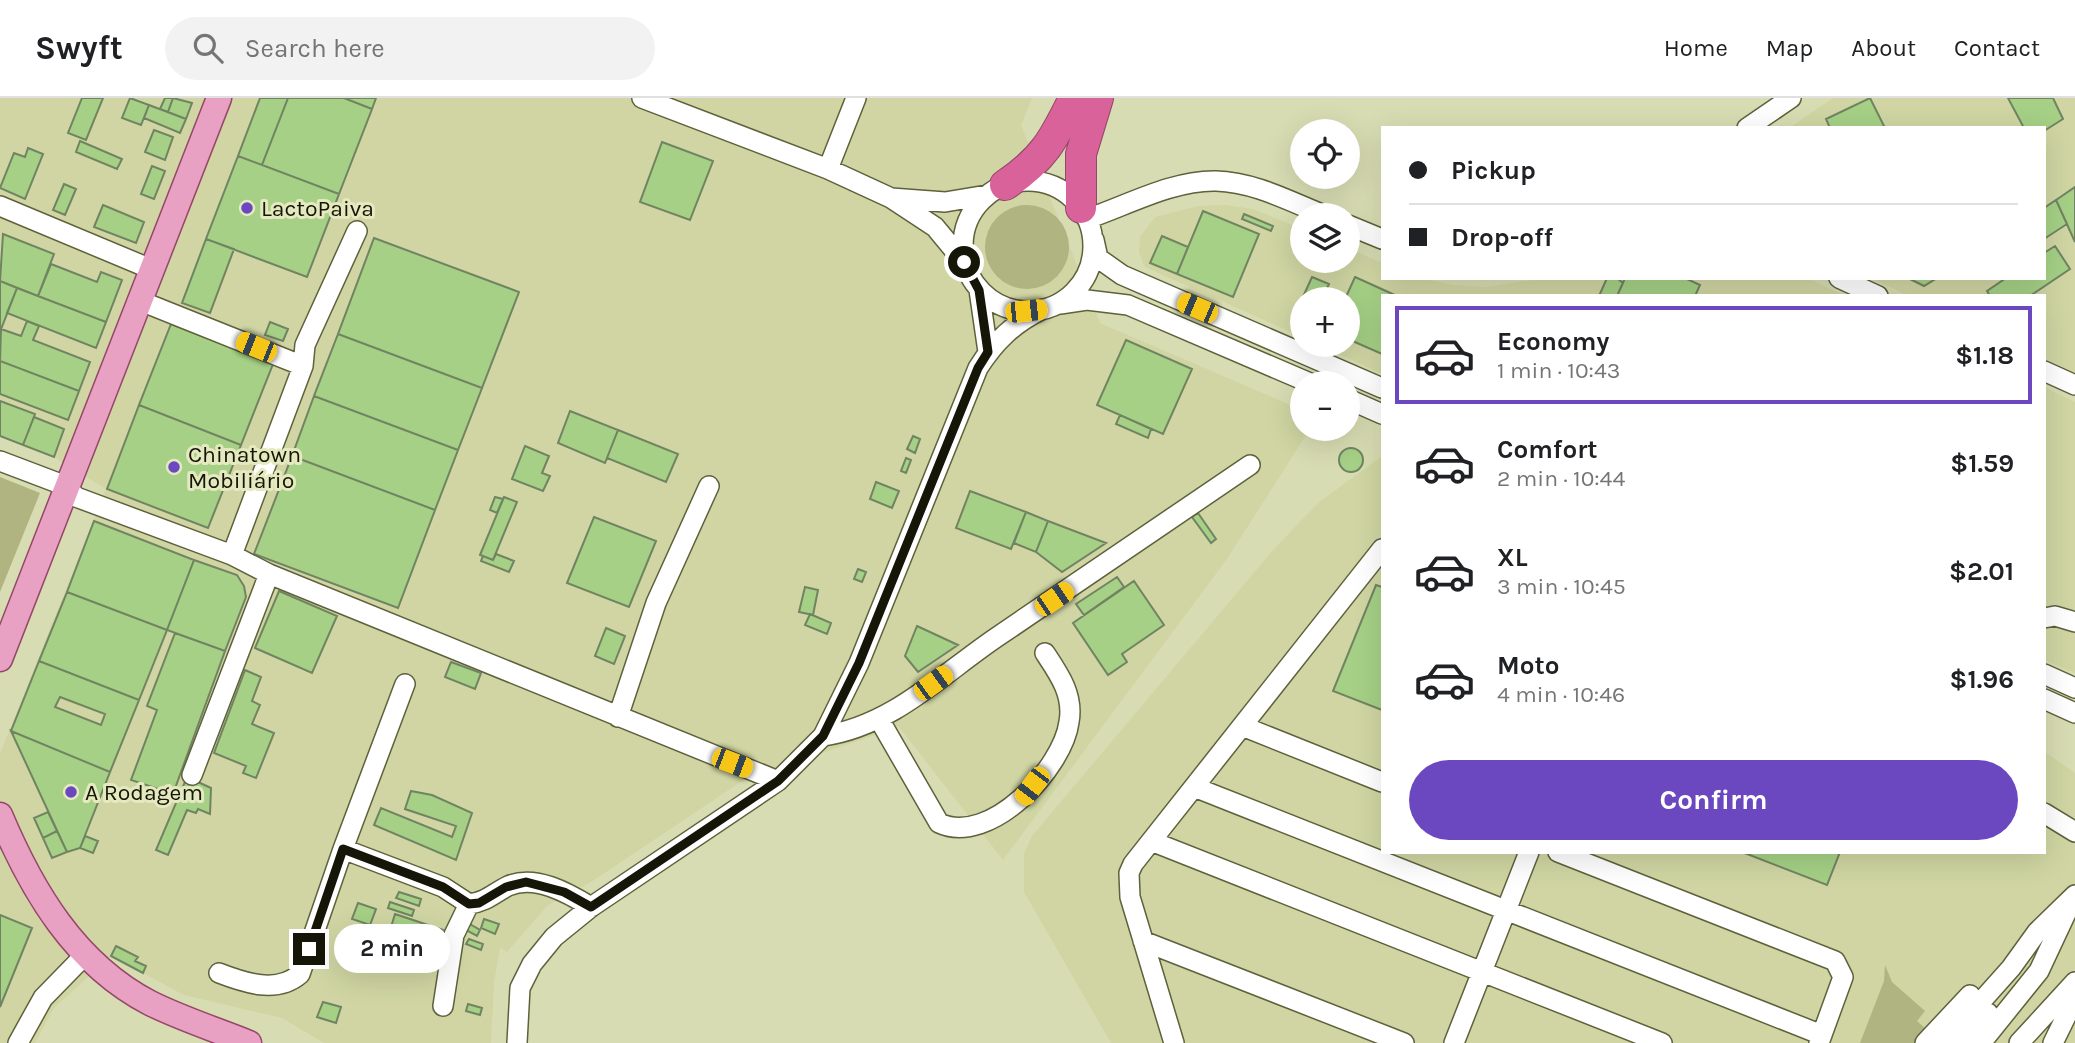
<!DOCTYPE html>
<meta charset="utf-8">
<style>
body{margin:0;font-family:Karla,sans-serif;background:#f2f2f2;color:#202124;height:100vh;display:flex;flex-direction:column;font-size:26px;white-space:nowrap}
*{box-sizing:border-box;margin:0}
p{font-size:23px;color:#757577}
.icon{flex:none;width:38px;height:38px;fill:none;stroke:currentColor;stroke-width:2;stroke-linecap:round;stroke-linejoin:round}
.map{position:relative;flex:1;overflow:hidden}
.side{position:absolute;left:1381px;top:196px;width:665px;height:560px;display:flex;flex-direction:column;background:#fff;border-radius:0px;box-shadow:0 7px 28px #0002}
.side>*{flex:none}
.guide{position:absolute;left:1381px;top:28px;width:665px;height:154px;border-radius:0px;box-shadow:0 7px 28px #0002;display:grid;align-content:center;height:154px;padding:0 28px;background:#fff}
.controls{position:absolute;left:1290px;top:21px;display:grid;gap:14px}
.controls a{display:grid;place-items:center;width:70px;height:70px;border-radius:50%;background:#fff;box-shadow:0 7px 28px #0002;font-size:35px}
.end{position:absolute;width:32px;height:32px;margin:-16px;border:9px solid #151607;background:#fff;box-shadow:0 0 0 4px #fff}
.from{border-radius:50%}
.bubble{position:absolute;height:49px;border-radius:24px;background:#fff;box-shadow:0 7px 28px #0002;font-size:23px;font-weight:700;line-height:49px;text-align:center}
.car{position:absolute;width:21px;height:42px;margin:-21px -10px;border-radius:9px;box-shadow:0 0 5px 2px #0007;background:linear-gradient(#f5c518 24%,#345 0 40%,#f5c518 0 76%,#345 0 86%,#f5c518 0)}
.guide b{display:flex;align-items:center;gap:24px;height:66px;font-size:26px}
.guide b+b{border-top:2px solid #e0e0e0}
.guide i{width:18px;height:18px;background:#202124}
ul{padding:12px 0 0;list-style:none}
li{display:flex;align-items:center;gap:21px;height:98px;margin:0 14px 10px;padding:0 14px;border:4px solid transparent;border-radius:0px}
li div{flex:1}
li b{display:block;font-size:26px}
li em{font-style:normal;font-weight:700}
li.on{border-color:#6b47c0}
li>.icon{width:63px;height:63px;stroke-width:1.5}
.button{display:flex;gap:14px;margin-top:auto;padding:14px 28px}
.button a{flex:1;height:80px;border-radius:42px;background:#6b47c0;color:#fff;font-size:28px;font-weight:700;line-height:80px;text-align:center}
header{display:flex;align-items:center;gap:42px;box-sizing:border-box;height:98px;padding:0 35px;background:#fff;border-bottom:2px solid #e0e0e0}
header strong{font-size:33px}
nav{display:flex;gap:38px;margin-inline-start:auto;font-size:24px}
.search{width:490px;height:63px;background:#f2f2f2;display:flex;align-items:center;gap:18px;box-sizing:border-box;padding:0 24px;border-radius:38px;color:#757577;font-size:26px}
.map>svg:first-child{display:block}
</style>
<header>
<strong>Swyft</strong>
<div class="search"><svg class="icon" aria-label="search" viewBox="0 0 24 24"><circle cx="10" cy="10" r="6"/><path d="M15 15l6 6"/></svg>Search here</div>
<nav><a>Home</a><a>Map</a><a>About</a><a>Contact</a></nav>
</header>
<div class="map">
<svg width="2075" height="945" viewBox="0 0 2075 945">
<rect width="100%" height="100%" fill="#d8dcb2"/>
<!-- built -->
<path fill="#d0d5a3" d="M0 0H1032L1021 27 1100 225 1302 312V331H1310L1227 461 1003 762 899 629 745 681 591 784 548 807 507 854 500 849 494 885 491 945H324L282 920 184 897 111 858 54 910 35 945H0V656L106 391 54 359 0 338Z
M1833 0H2075V274L2044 260V198H1909L1871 180H2044V30H1789Z
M1224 107 1253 111 1302 131V163H1348V150L1382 165V180H1420L1454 187 1485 189 1545 180H1807L1846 198H1382V276L1319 247H1348V201H1302V239L1145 169 1139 154 1140 139 1155 119 1198 108Z
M2044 289 2075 304V575L2044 562Z
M1382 358V754H2044V653L2075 675V945H1111L1024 794V756L1032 738 1274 451 1318 405Z"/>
<!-- green -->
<path fill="#afb481" d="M985 149a42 42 0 1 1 84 0a42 42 0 1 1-84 0Z
M0 379 40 395 0 494Z
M1885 867 1892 884 1925 913 1917 923 1927 932 1915 945H1860L1884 883Z"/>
<!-- building -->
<path fill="#a5d085" stroke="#718462" stroke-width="2" fill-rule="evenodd" d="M82 0H103L86 42 68 35Z
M130 0 149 7 141 27 122 20Z
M165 0H173L168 14 160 11Z
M173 0 192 5 186 21 168 14Z
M260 0H288L262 67 238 58Z
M288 0H344L372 11 339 96 262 67Z
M344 0H376L372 11Z
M1870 0 1885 30H1830L1826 21Z
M2008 0H2053L2063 21 2044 33V30H2024Z
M149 7 186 21 180 35 144 20Z
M154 32 173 39 165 62 145 54Z
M80 43 122 61 117 71 76 54Z
M662 44 713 63 690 122 640 104Z
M28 50 43 56 25 101 0 90 14 55 25 59Z
M238 58 339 96 307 179 206 141Z
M152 68 165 73 154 101 141 96Z
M64 86 76 91 65 117 53 112Z
M2075 89V144L2056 102Z
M2056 102 2067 126 2044 141V110Z
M103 107 144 124 136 145 94 129Z
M1203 113 1259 136 1233 199 1177 176Z
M1244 116 1273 128 1271 133 1242 121Z
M3 136 54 156 38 198 0 183Z
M1162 138 1188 149 1177 176 1150 165Z
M374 140 519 194 482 290 338 236Z
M206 141 234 151 210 215 182 205Z
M2055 148 2070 171 2030 198H1990L1987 193 2006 180H2044V155Z
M51 166 97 184 101 174 122 182 106 224 38 198Z
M1312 179 1329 186 1322 201H1302Z
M1355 179 1397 198H1382V256L1348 241 1345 201Z
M1607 180H1617L1623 185 1617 198H1599Z
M1625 180H1685L1700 187 1695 198H1617Z
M1908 180H1937L1924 188Z
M0 183 17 190 0 234Z
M17 190 106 224 96 250 7 215Z
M27 223 39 228 33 242 90 264 79 293 0 263 1 231 21 238Z
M270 224 288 231 283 243 265 237Z
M171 226 273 266 241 347 139 307Z
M338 236 482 290 458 352 314 298Z
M1126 242 1192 271 1163 336 1097 307Z
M0 263 79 293 68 322 0 296Z
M314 298 458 352 435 412 292 358Z
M0 303 35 316 23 347 0 338Z
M139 307 241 347 208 430 107 391Z
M570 313 618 332 605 365 558 345Z
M1120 317 1151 331 1148 340 1116 326Z
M34 319 64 331 54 359 23 347Z
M618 332 678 356 666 384 607 360Z
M913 338 920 341 915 355 907 351Z
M525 348 549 358 542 375 550 378 543 393 512 381Z
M1339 362a12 12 0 1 1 24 0a12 12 0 1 1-24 0Z
M292 358 435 412 398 510 254 456Z
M906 360 911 362 906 375 901 373Z
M876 384 899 393 892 410 870 401Z
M970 393 1026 414 1011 451 956 430Z
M495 399 503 401 497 415 490 412Z
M504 399 517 404 493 462 480 457Z
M1026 414 1048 423 1036 454 1014 445Z
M1198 415 1216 441 1211 445 1192 419Z
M594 419 656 443 629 509 567 485Z
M94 423 194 462 167 532 67 494Z
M1048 423 1106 445 1062 474 1036 454Z
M496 456 514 463 509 474 481 463 483 458 493 462Z
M194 462 237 477 244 488 246 499 225 553 167 532Z
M858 471 866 474 862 484 854 481Z
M1117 479 1124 489 1084 517 1076 506Z
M1134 483 1164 527 1122 556 1127 564 1108 577 1073 525Z
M1376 487 1382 489V612L1333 593Z
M805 489 818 492 813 517 799 514Z
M279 493 337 518 312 575 255 550Z
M67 494 167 532 139 602 39 563Z
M810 516 831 525 827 536 805 527Z
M917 528 958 547 918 574 905 558Z
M606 530 625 538 614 566 595 558Z
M175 535 225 553 173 696 131 682 157 612 147 608Z
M39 563 139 602 110 674 11 633ZM60 599 105 616 101 627 55 609Z
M451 564 481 575 475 591 445 579Z
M245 572 261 579 252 603 260 607 252 626 274 635 256 680 243 675 246 668 214 655Z
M11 633 110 674 80 750 67 754Z
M187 679 211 690 210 716 198 711 196 715 187 712 168 757 156 752Z
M411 693 432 697 472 715 456 762 374 727 381 710 452 739 456 728 405 711Z
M48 714 57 733 43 740 34 720Z
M57 733 67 754 52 760 43 740Z
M85 738 98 743 93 755 80 750Z
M1742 754H1840L1827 787Z
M399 794 421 801 419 808 396 800Z
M390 804 414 812 412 818 388 810Z
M358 805 376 811 370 827 352 821Z
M395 816 443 832 439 845 391 829Z
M0 817 32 830 0 909Z
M484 821 499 826 495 836 481 830Z
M468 825 480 832 477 838 464 831Z
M469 841 483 846 481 852 466 846Z
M116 848 138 859 135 863 146 868 143 875 111 858Z
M323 904 341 909 336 925 317 919Z
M468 906 482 910 480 917 466 913Z"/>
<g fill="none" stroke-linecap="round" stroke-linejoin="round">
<!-- minor casing -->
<g stroke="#5e613b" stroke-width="22">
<path id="minor" d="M642 0 828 71 891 100
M1747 30 1791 0
M828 71 856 0
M963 148a65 65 0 1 1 130 0a65 65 0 1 1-130 0Z
M0 108 151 171
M1087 121C1128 107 1173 82 1216 83 1254 84 1289 103 1324 117
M1348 127 1382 141
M1094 142 1098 160 1122 177 1382 290
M964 164 935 129 891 100 945 104 987 97
M1839 180 1878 198
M979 192 988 254
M138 202 303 268
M1060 206 1087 202 1128 207 1310 285
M2044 273 2075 287
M1348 301 1382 316
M0 363 66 388 76 399 232 457 269 476 778 683
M232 457 303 268 305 247 357 133
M2044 520 2055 518 2075 524
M2044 576 2075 590
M2044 601 2075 615
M618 619 656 505 709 388
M879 621 939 725C990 749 1063 670 1069 624 1074 597 1059 576 1045 555
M1242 628 1382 684
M823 638C892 628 941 577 997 539 1082 482 1166 424 1250 367
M192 677 269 476
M1194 689 1822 937
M2044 715 2075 734
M1151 743 1662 945
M343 751 405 586
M1558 754 1835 863 1843 879 1819 945
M1143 843 1404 945
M219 875C245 885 277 896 300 876L343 751 443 789 469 806
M443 908 454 837 469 806C486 804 494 795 508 788 535 776 568 795 591 809
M18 945 43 900 84 858
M517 945 520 890 532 866 554 839 591 809 778 683 823 638 859 565 978 270C995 243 1014 225 1043 211
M1174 945 1130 799 1129 775 1133 766 1382 451
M1454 945 1529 754
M1925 945 1970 897
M1944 945 2011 870 2037 834 2075 797
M1963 945 1988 915
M1981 945 2039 873 2069 809
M2019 945 2075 884
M2053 945 2075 900"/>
</g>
<!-- major casing -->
<g stroke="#944767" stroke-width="27">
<path id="major" d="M0 561 219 0
M0 717C32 793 75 866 150 905 182 921 217 932 249 945"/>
</g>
<!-- highway casing -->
<g stroke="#944767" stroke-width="32">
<path id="highway" d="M1005 87C1044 61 1054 41 1074 0
M1081 110V56L1098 0"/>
</g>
<!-- minor -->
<use href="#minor" stroke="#fff" stroke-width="19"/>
<!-- major -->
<use href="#major" stroke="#e8a1c3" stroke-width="24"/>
<!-- highway -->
<use href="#highway" stroke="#d9629b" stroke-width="30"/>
</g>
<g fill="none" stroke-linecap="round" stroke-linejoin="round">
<!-- route -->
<path stroke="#151607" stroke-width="9" d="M309 851 343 751 443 789 469 806 479 805 506 789 526 784 564 794 591 809 778 683 823 638 859 565 978 270 988 254 979 192 964 164"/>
</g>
<!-- markers -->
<g fill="#6b47c0" stroke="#e5e9bf" stroke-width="2.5">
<circle cx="247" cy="110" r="7"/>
<circle cx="174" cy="369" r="7"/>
<circle cx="71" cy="694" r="7"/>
</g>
<g text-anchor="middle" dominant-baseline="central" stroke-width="6" stroke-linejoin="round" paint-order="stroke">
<!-- poi labels -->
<g font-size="23" fill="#151607" stroke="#e5e9bf" text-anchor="start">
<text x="261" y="110">LactoPaiva</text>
<text x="188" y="356">Chinatown<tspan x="188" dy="26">Mobiliário</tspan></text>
<text x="85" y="694">A Rodagem</text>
</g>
</g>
</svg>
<div class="controls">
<a><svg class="icon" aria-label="locate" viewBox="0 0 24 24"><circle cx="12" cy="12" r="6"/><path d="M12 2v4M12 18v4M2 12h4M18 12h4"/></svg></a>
<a><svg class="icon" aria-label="layers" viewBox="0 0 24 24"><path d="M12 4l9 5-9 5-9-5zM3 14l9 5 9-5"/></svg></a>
<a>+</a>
<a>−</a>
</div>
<i class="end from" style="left:964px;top:164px"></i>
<i class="end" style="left:309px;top:851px"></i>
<div class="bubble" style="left:334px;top:826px;width:116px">2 min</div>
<i class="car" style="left:1197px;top:210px;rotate:293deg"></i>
<i class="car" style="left:1026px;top:213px;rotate:84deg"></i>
<i class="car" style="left:256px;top:249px;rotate:292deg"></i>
<i class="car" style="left:1054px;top:501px;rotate:56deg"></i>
<i class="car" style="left:933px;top:585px;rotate:54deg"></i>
<i class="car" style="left:732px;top:665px;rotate:111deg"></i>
<i class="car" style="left:1032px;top:688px;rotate:217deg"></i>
<div class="guide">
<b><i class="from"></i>Pickup</b>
<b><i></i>Drop-off</b>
</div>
<section class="side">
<ul>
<li class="on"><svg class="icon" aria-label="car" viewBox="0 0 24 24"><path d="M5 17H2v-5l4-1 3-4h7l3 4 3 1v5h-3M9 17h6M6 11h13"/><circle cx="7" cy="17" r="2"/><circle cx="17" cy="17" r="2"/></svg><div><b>Economy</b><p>1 min · 10:43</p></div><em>$1.18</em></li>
<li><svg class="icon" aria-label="car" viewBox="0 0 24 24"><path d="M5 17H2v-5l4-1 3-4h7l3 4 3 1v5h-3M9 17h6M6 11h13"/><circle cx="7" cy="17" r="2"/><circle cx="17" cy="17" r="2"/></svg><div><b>Comfort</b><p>2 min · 10:44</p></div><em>$1.59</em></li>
<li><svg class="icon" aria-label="car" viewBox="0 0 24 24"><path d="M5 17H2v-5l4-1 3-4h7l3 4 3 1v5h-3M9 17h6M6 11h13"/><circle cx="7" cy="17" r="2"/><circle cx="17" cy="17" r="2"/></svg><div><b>XL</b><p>3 min · 10:45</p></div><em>$2.01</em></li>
<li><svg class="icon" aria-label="car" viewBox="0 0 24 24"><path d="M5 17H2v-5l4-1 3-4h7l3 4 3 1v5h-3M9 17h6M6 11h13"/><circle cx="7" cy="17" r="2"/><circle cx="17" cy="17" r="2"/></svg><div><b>Moto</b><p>4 min · 10:46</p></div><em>$1.96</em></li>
</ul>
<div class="button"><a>Confirm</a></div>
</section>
</div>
